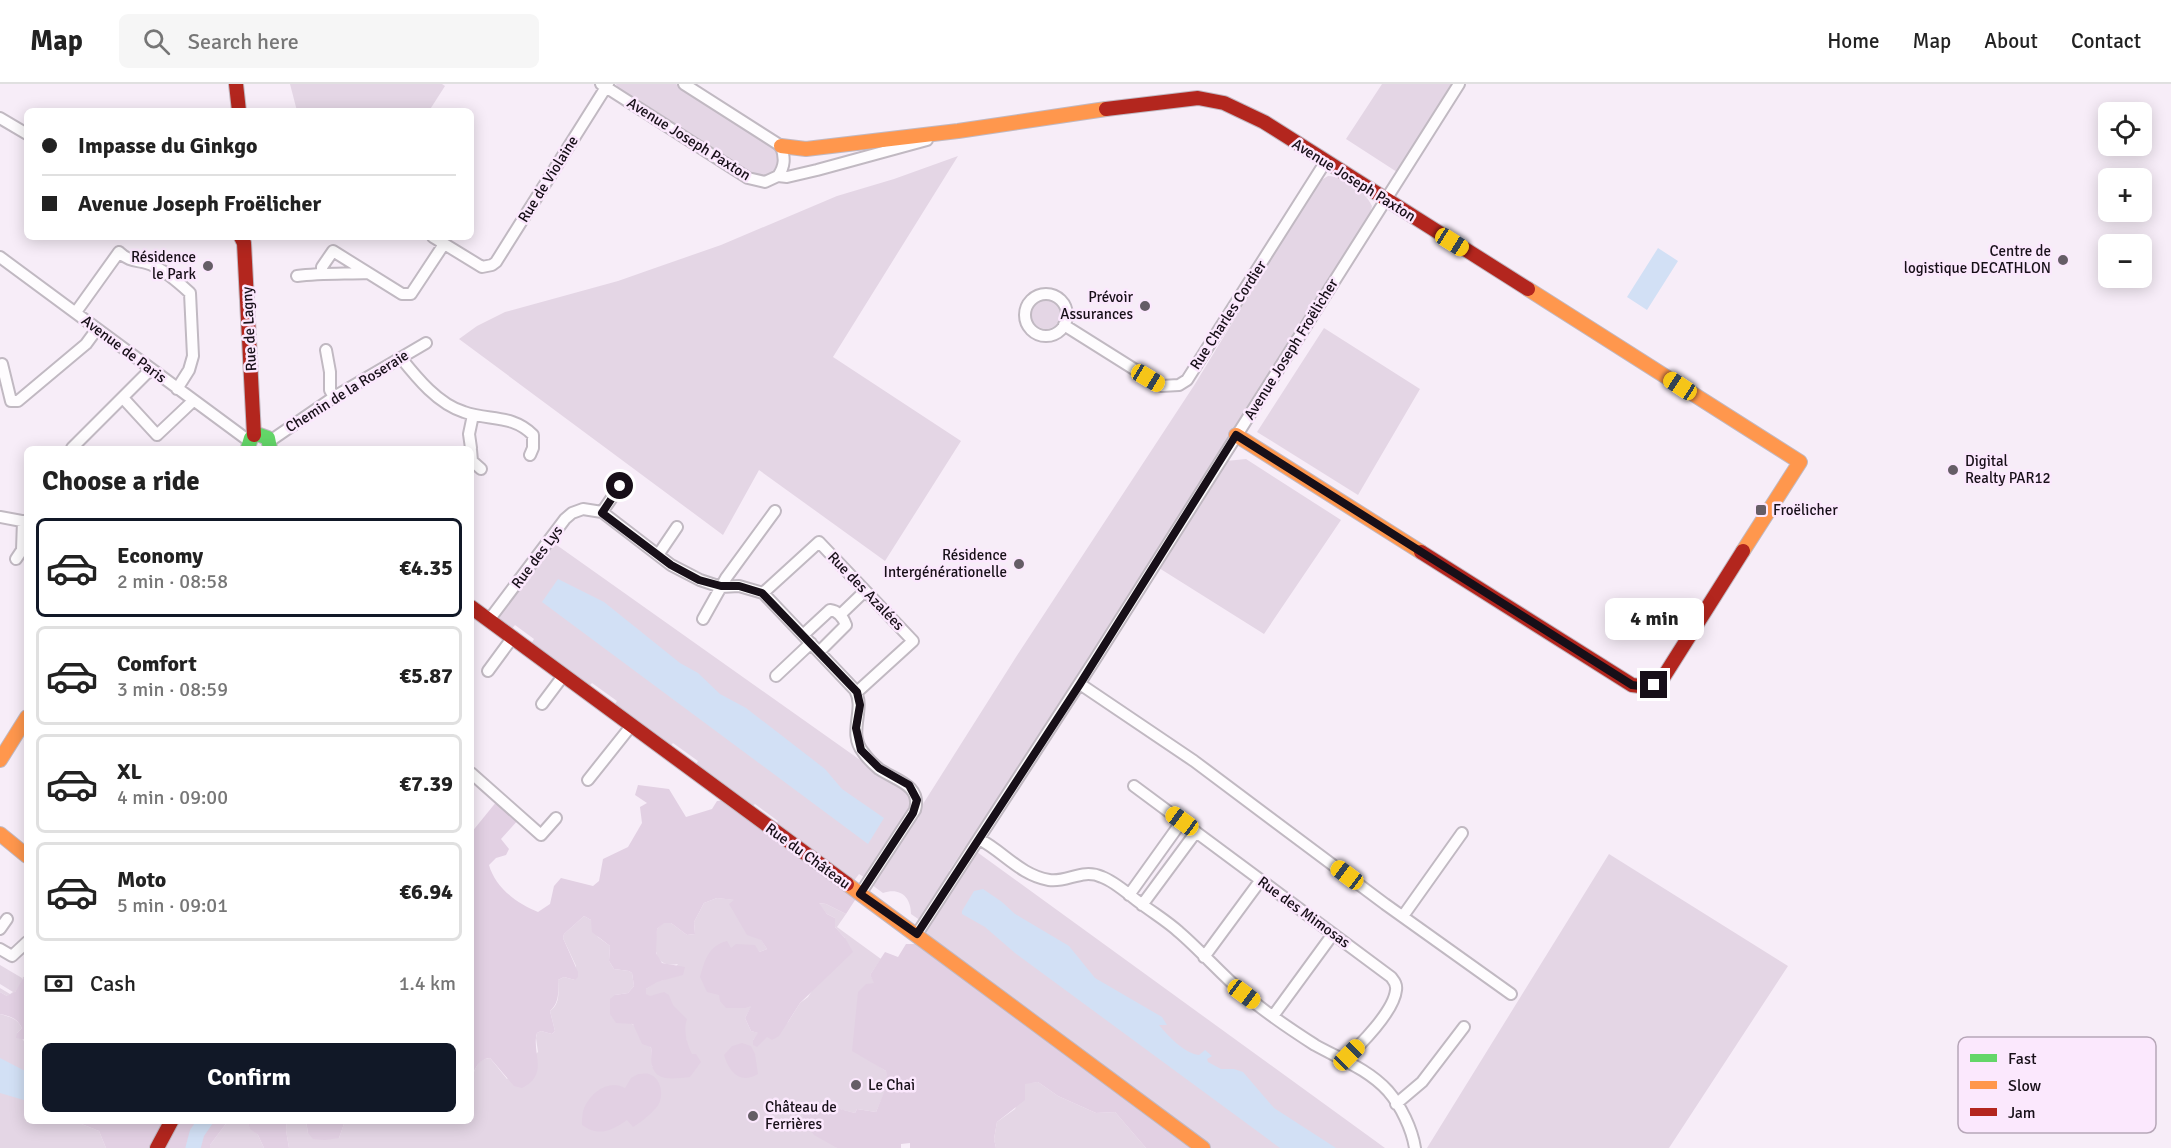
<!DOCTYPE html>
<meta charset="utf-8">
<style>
body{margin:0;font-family:Signika,sans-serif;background:#f6f6f6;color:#222;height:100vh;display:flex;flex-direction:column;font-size:22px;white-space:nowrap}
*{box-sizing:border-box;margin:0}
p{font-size:20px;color:#767676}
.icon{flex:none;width:33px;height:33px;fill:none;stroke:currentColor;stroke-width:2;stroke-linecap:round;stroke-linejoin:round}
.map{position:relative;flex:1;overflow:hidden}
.drawer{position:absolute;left:24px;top:362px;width:450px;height:678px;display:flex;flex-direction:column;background:#fff;border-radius:9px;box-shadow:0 3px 15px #0003}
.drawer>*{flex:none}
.guide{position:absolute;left:24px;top:24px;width:450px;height:132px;border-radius:9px;box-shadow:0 3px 15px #0003;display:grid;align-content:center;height:132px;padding:0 18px;background:#fff}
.buttons{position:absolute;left:2098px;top:18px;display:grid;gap:12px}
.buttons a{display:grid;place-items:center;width:54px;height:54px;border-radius:9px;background:#fff;box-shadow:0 3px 15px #0003;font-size:30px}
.end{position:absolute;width:27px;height:27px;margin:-14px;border:8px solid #170f18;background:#fff;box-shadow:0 0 0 3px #fff}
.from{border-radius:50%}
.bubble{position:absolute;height:42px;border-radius:9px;background:#fff;box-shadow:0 3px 15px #0003;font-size:20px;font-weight:700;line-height:42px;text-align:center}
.car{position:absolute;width:18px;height:36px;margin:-18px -9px;border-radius:8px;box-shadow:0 0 4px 2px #0007;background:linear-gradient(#f5c518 24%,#345 0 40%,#f5c518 0 76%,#345 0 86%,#f5c518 0)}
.guide b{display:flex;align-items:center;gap:21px;height:57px;font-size:22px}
.guide b+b{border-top:2px solid #e0e0e0}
.guide i{width:15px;height:15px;background:#222}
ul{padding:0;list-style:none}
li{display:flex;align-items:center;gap:18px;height:99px;margin:0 12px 9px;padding:0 6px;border:3px solid #e0e0e0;border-radius:9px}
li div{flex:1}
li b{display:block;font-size:22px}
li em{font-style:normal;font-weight:700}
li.selected{border-color:#111827}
li>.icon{width:54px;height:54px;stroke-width:1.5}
h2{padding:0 18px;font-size:27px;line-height:72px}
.pay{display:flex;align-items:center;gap:15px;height:66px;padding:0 18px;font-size:22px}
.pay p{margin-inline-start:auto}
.primary-button{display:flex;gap:12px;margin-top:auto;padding:12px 18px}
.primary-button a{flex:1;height:69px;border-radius:9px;background:#111827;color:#fff;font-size:24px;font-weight:700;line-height:69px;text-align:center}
header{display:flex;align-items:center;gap:36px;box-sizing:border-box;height:84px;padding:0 30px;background:#fff;border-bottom:2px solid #e0e0e0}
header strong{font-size:28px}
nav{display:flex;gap:33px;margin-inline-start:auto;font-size:21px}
.search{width:420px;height:54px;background:#f6f6f6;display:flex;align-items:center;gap:15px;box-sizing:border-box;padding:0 21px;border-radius:9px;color:#767676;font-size:22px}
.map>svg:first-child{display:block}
</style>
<header>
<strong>Map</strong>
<div class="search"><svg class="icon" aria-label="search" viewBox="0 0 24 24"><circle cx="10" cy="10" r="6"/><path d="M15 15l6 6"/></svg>Search here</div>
<nav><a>Home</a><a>Map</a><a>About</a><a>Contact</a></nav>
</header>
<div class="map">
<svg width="2171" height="1064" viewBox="0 0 2171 1064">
<rect width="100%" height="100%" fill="#f7edf8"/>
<!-- green -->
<path fill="#e4d6e5" d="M290 0H442L445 2 429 27H297Z
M616 0H676L772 60C784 75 783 83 768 93L752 91 619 6Z
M1382 0H1451L1397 88 1346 55Z
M958 72 833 273 961 357 885 477 759 386 723 451 459 255 477 242 505 228 618 197 655 184 721 161 837 112 894 95Z
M1328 92C1345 93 1365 107 1372 122L1369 135 969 765 965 763 949 787 953 790 921 837 911 830C911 813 900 803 883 809L872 801 914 734 918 735 923 720 1016 573 1195 300 1318 98Z
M1031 230a15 15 0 1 1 30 0a15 15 0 1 1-30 0Z
M1324 244 1420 305 1358 411 1257 348Z
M1246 375 1341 436 1264 550 1159 484 1226 377Z
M551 457 911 712 914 718 867 795 859 790 853 798 774 744 778 737 755 720 749 726 694 684 698 677 673 659 668 665 613 623 617 617 592 599 587 605 530 562 534 555 515 541 510 547 498 534Z
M977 768 1385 1064H1198L924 849Z
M1609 770 1788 882 1669 1064H1427Z
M717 814 736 816 767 865 759 868 719 911 752 921 745 934 751 947 759 949 753 956V961L788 938 800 919 808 913 845 854 835 843V834L827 830 818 819 826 820 846 830 837 843 881 875 870 891 875 899 865 973 886 987 888 1001 876 1028 857 1025 855 1029 810 1018 837 1064H289L286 1046 287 1037H306L308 1049 339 1054 345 1037 471 1036C471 1020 466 975 490 974L507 995 538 968 536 954 537 949 541 947 552 950 555 947 550 927C561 919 558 908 558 896L564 893 575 896 576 882 563 854 564 850 584 832 591 836 598 853 610 862 609 877 614 885 629 887 632 889 634 902 628 909 615 911 624 934 647 951 651 964 652 983 688 965 686 954 645 914 646 905 657 897 664 896 678 880C653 884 654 864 657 845L663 839H671L687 851 695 850 694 838 704 819Z
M0 881 22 894V896L23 893 27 892 15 908 27 916 7 912 0 908V904L10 910 13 908 0 900Z
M0 930C10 933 17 934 22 944L17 949 24 957 27 956V1036L74 1037 99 1047 106 1064H0Z
M1038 998 1058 1012 1096 1029 1115 1028 1146 1064H996L994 1055 997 1038 1015 1025 1025 999Z
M228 1037H247L250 1044 258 1051 264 1064H210V1061Z"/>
<!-- forest -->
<path fill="#e2d0e3" d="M638 701 669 705 686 733 712 725 717 717 726 716 857 813 846 830 826 820 819 819 827 830 835 834V843L845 854 853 868 800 919 779 952 772 956 767 953 757 963 753 961V956L758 949 751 947 745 934 751 922 745 924H726L720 917 719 911 707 908 700 893C705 876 708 862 727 857L731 864 736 860 755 861 759 868 767 865 761 856 747 851 729 820 734 816 717 814 704 819 694 838 695 850 687 851 671 839H664L657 845 656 869 662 879 685 883 683 891 657 898 646 905V910L650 912 664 908 669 911 673 921 687 935C683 946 687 960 692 970H696L701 978 690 993C676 994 657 999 652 982 650 977 652 968 651 963L642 960 633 940 616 939 610 930V915L615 911 628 909 634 902 632 889 629 887 614 885 609 877 610 862 592 848 591 836 584 832 564 850 563 854 578 888V893L575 896 564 893 558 896C558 908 560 918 550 927L555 947 552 950 541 947 537 949C531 969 550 990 522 1004L514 1002 490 974C478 975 473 987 471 998V749L497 717 519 735 501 755 509 765 506 771 496 774 489 781C495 803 517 820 538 828L550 820 554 802 561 794 593 802 599 797 603 775 628 763 642 739 640 723 647 719 635 711Z
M924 849 1198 1064H1146L1115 1028 1096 1029 1058 1012 1038 998 1025 1000V1016L997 1038 994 1055 996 1064H910V1059L901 1060V1064H837L814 1051 803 1037V1025L810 1017 855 1029 857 1025 876 1028 887 1001 886 987 852 967 858 908 866 900 874 899 870 891 885 868 898 873 906 860H914Z
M27 894V956L16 954 17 949 22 944C17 934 10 932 0 930V908L7 912 15 908 23 895Z
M742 959 751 962 755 970 758 990C740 1001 729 988 724 971L732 962Z
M638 990C642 990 645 989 649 990 662 994 665 1014 656 1024 650 1031 641 1038 633 1043L627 1036C611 1047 599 1053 582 1041 582 1035 582 1028 585 1022 592 1007 610 995 625 1004L631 994Z
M74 1037H228L210 1061V1064H106L99 1047Z
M247 1037H287L286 1046 289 1064H264L258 1051 250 1045Z
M306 1037V1036L345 1037 339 1054 325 1056 313 1055 308 1049Z"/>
<!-- water -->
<path fill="#d2e0f5" d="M1658 164 1678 177 1647 226 1627 213Z
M558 495 604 518 680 579 698 589 720 610 746 624 825 685 842 705 884 734 868 760 542 518Z
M983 805 1002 818 1015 830 1069 862 1095 894 1162 933 1167 941H1159C1169 953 1184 969 1199 971L1205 966 1212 972 1207 975 1208 978 1221 985H1234L1243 988 1274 1024 1336 1064H1280L1015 869 985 843 962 830V827L974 807Z
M0 974 27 988V1017L0 1009Z"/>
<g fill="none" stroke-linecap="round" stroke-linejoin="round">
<!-- river -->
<path stroke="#d2e0f5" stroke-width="15" d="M193 1064 197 1049 206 1036"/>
<!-- street casing -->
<g stroke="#c1b9c2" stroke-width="14">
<path id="street" d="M601 0 748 94 765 98 778 92 787 93 817 86 927 56
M684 0 781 62C785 74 785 82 778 92
M0 34 27 50
M433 153 482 183 492 181 496 178 608 0
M0 173 249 357
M322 189V183L333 167 402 210H411L444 160
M297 192C321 189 344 190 368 189
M1025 231a21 21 0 1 1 42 0a21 21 0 1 1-42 0Z
M76 228 119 168C131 180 141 175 154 182 167 188 179 199 190 209L193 272 189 286 177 305
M1064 241 1161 302 1179 301 1187 296 1326 77
M326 266 330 288V306L334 313
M401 274C417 294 438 320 464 328 489 337 512 330 533 351V364L530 371
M2 280 11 317H18L86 260 97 245
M123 314 157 351 193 317
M270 357 334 313 426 259
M72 364 151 285
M471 364 469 350 473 331
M471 366 472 377 481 385
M602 428 620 402
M0 433 27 438
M658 471 677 443
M16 475 22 466 23 437
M763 509 819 458 913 557 857 608
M840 531 865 507
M703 535 726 494 775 427
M489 536 565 435 572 429 583 425 602 428 671 481 700 496 721 503 739 502 763 509 855 606C866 625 847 649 863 668 867 674 873 680 879 685 895 696 922 701 915 726L860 810
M803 551 830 526C838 527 843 533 846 541L819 568
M488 587 513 553
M776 592 811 559
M1080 600 1194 677 1385 820 1511 910
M542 620 563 592
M471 689 541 751 556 734
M588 696 631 642
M1134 702 1391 893C1394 897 1397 900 1396 906 1394 927 1360 962 1344 975
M979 755C1004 768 1020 791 1049 796 1067 799 1082 784 1102 793 1116 798 1130 812 1143 821 1155 830 1168 838 1179 848 1201 867 1220 889 1242 908 1264 928 1290 945 1315 961 1340 975 1368 985 1388 1007 1401 1022 1412 1045 1415 1064
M1129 811 1182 737
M1142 821 1196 748
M1403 832 1462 749
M0 845 7 835
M917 850 1094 577 1459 0
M0 865 12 872 27 858
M1204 873 1260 797
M1273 932 1333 850
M1396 1020 1422 998 1464 943"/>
</g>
<!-- fast casing -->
<g stroke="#c1b9c2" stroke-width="16">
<path id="fast" d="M248 364 251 354 257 350 268 354 270 364"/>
</g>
<!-- slow casing -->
<g stroke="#c1b9c2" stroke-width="16">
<path id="slow" d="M781 62 806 65 958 47 1106 25
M1528 205 1800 378 1743 467
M1236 351 1421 468
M0 676 27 633
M0 750 27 772
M847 800 1203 1064"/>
</g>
<!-- jam casing -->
<g stroke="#c1b9c2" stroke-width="16">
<path id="jam" d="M236 0 239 27
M1106 25 1198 14 1224 19 1264 38 1528 205
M241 153 244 159 254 351
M1421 468 1632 601 1647 603 1661 597 1743 467
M471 523 847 800
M157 1064 172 1036"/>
</g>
<!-- street -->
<use href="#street" stroke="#fefcfe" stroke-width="10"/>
<!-- fast -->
<use href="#fast" stroke="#63d668" stroke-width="14"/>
<!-- slow -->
<use href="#slow" stroke="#ff974d" stroke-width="14"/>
<!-- jam -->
<use href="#jam" stroke="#b3261e" stroke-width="14"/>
</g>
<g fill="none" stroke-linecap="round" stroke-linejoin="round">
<!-- route -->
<path stroke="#170f18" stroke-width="8" d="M620 402 602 429 671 481 699 496 721 502H739L762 509 857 608 860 621 856 644 861 666 879 684 909 701 917 716 913 729 860 810 917 850 1080 600 1236 351 1632 601 1647 603 1654 601"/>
</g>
<!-- markers -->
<g fill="#655d66" stroke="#fbe8fd" stroke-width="2">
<circle cx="2063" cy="176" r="6"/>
<circle cx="208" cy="182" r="6"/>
<circle cx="1145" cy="222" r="6"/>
<circle cx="1953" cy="386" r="6"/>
<rect x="1755" y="420" width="12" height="12" rx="3"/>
<circle cx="1019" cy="480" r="6"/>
<circle cx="856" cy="1001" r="6"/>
<circle cx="753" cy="1032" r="6"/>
</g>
<g text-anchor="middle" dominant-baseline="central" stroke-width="5" stroke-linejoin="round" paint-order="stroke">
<!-- street labels -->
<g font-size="15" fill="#170f18" stroke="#fbe8fd">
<text transform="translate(689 55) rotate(32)">Avenue Joseph Paxton</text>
<text transform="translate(548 95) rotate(-58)">Rue de Violaine</text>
<text transform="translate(1354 96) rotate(32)">Avenue Joseph Paxton</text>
<text transform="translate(1228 231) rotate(-57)">Rue Charles Cordier</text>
<text transform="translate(249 245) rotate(-93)">Rue de Lagny</text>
<text transform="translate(124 265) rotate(37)">Avenue de Paris</text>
<text transform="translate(1291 265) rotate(-58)">Avenue Joseph Froëlicher</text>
<text transform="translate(347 307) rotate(-32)">Chemin de la Roseraie</text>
<text transform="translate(537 473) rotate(-53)">Rue des Lys</text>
<text transform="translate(866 507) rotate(46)">Rue des Azalées</text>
<text transform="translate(808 772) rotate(36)">Rue du Château</text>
<text transform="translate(1304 828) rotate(36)">Rue des Mimosas</text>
</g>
<!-- poi labels -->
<g font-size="15" fill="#170f18" stroke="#fbe8fd" text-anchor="end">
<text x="2051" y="167">Centre de<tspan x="2051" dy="17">logistique DECATHLON</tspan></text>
<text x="196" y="173">Résidence<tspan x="196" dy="17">le Park</tspan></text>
<text x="1133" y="213">Prévoir<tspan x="1133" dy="17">Assurances</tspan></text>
<text x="1965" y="377" text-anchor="start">Digital<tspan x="1965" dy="17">Realty PAR12</tspan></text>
<text x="1773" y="426" text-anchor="start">Froëlicher</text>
<text x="1007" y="471">Résidence<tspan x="1007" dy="17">Intergénérationelle</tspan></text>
<text x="868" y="1001" text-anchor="start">Le Chai</text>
<text x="765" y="1023" text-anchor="start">Château de<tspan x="765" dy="17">Ferrières</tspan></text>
</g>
</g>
<!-- legend -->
<rect x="1958" y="953" width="198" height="96" rx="9" fill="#fbe8fd" stroke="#b7a7b8" stroke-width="1.5"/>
<rect x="1970" y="970" width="27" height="8" fill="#63d668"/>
<rect x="1970" y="997" width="27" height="8" fill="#ff974d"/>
<rect x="1970" y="1024" width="27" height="8" fill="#b3261e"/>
<g font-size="16" fill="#170f18">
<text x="2008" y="980">Fast</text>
<text x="2008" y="1007">Slow</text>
<text x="2008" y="1034">Jam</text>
</g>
</svg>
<div class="buttons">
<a><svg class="icon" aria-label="locate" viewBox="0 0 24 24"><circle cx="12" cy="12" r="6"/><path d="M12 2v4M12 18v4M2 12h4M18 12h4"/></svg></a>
<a>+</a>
<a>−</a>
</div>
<i class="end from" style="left:620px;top:402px"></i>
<i class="end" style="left:1654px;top:601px"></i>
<div class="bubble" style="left:1605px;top:514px;width:99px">4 min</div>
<i class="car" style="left:1452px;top:158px;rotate:122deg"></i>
<i class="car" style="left:1148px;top:294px;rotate:121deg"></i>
<i class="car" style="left:1680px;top:302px;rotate:303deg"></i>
<i class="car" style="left:1182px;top:737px;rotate:306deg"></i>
<i class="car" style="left:1347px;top:791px;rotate:307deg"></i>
<i class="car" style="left:1244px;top:910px;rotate:127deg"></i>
<i class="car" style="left:1349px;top:971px;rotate:45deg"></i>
<div class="guide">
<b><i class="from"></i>Impasse du Ginkgo</b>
<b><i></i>Avenue Joseph Froëlicher</b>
</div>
<section class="drawer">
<h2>Choose a ride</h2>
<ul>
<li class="selected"><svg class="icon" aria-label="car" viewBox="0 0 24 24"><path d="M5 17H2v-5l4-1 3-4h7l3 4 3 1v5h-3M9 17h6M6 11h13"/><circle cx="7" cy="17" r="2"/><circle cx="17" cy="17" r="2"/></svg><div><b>Economy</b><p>2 min · 08:58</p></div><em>€4.35</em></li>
<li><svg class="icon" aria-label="car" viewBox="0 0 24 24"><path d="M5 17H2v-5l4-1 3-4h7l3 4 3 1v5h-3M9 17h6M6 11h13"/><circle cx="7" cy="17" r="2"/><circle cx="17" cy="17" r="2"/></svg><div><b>Comfort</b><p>3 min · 08:59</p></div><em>€5.87</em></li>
<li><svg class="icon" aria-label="car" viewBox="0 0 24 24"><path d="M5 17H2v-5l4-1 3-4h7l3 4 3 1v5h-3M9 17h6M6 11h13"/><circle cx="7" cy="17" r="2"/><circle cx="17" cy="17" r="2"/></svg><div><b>XL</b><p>4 min · 09:00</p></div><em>€7.39</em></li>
<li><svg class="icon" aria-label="car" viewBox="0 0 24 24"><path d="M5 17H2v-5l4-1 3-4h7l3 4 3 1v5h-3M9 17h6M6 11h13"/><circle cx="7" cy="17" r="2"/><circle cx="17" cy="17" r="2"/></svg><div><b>Moto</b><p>5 min · 09:01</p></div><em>€6.94</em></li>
</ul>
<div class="pay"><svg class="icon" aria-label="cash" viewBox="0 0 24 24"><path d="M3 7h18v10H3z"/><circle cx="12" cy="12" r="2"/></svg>Cash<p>1.4 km</p></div>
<div class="primary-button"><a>Confirm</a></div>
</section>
</div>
